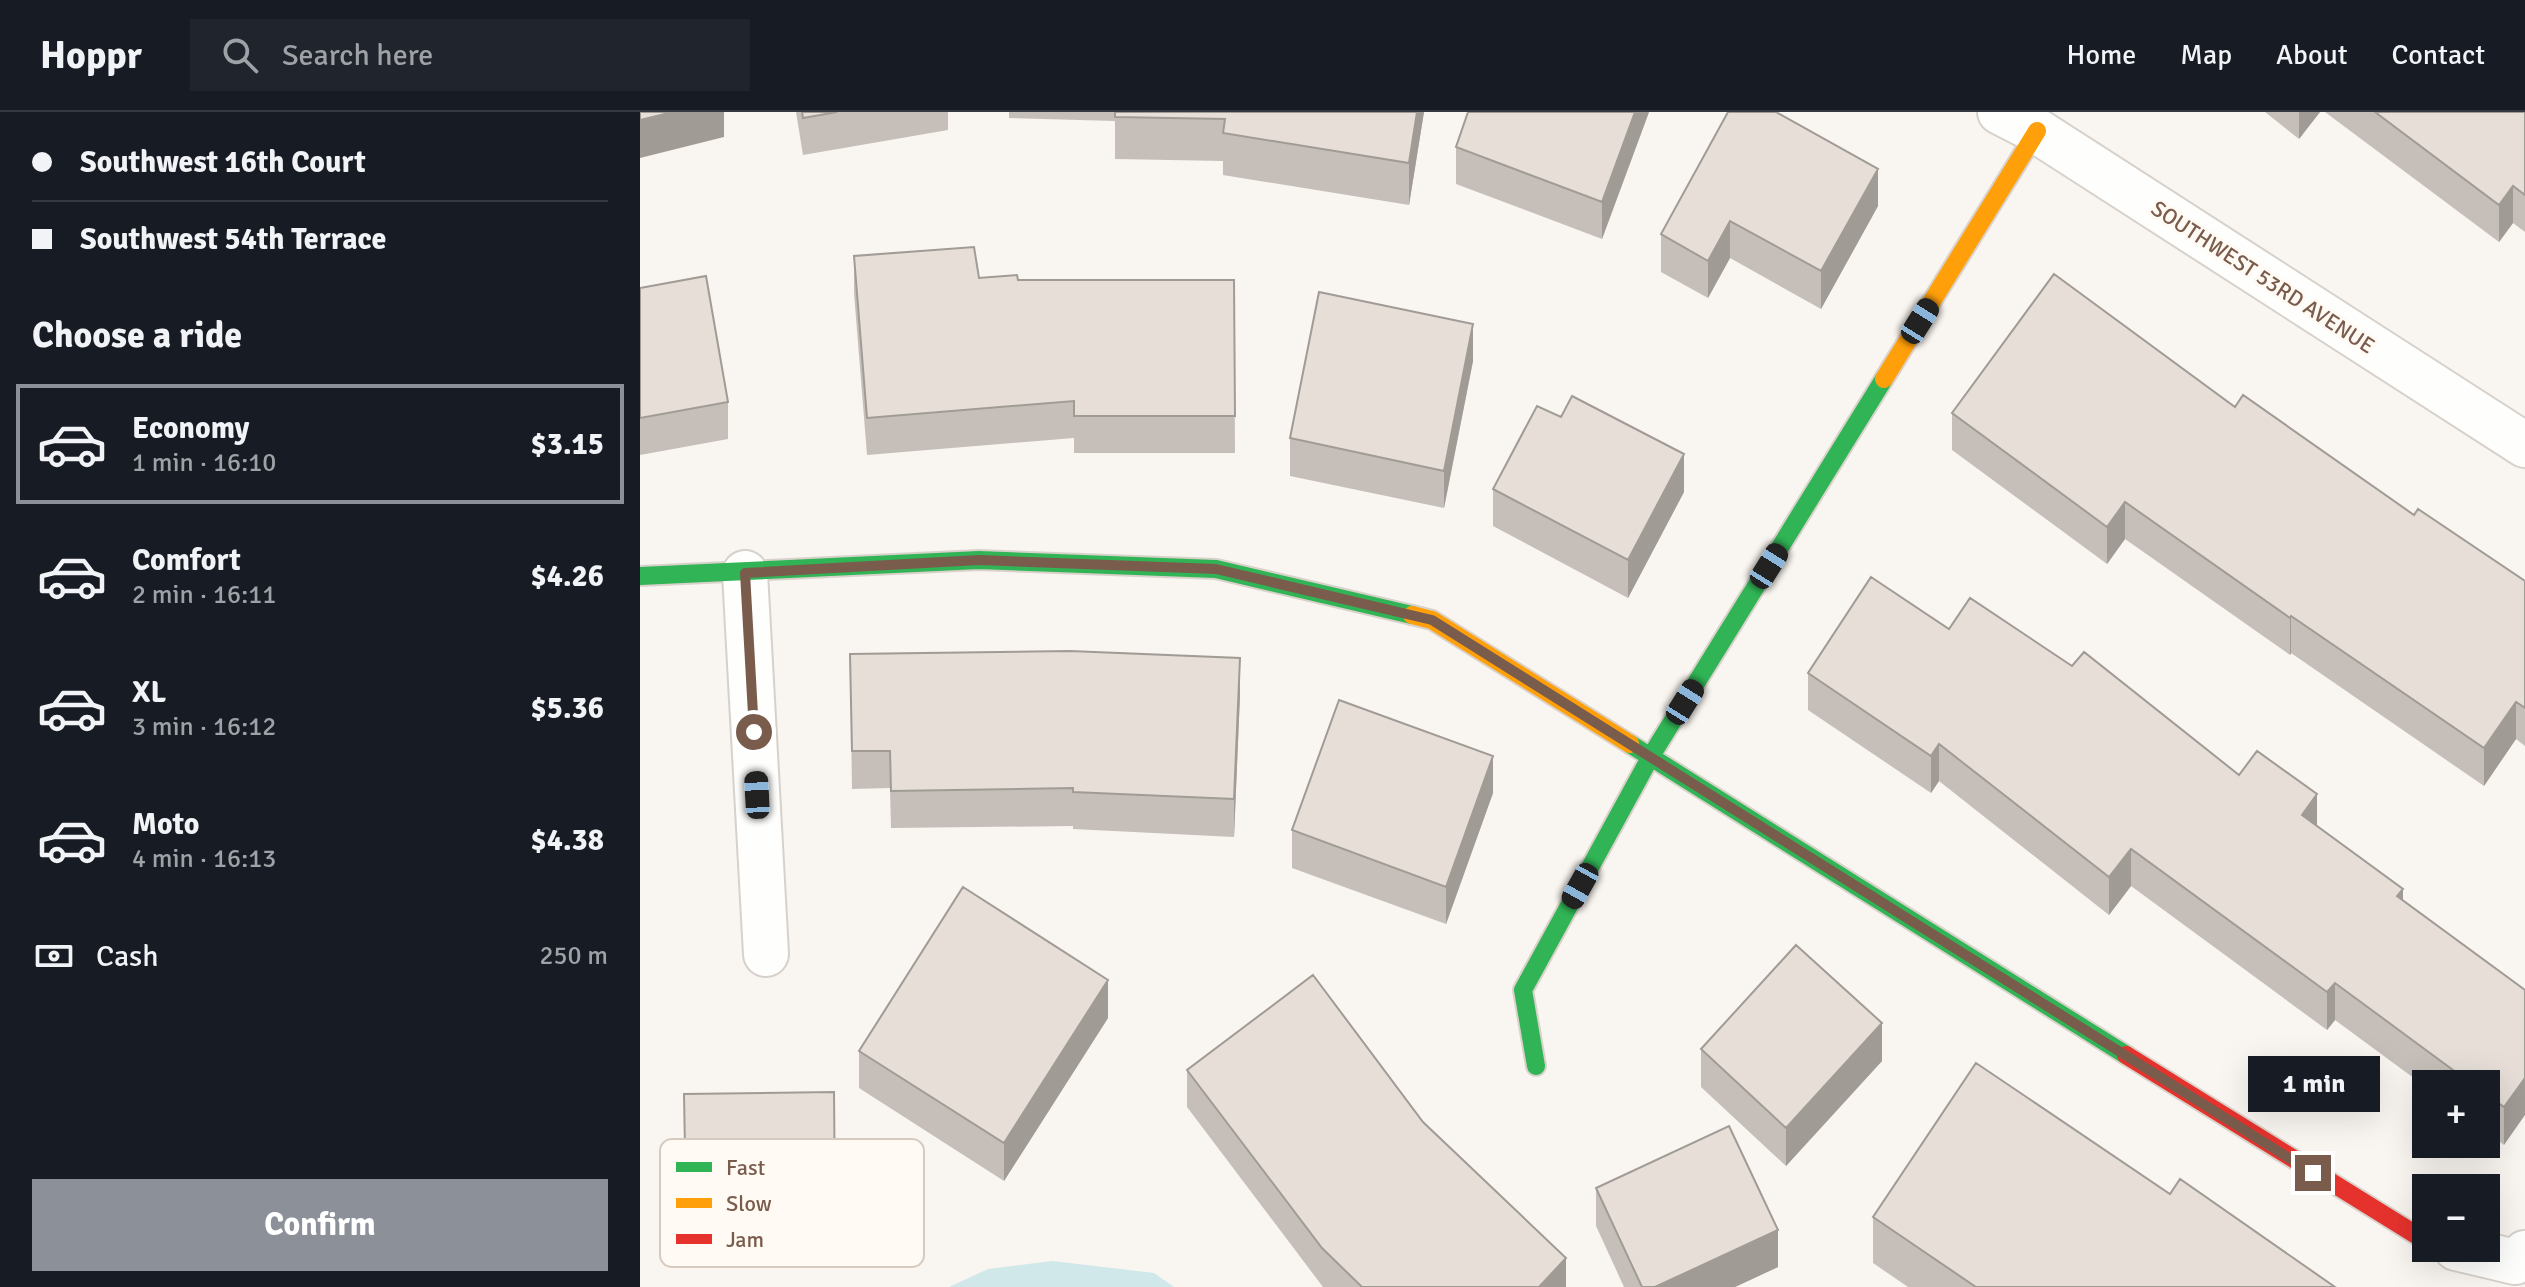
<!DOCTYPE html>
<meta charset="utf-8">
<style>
body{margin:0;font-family:Signika,sans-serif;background:#20242c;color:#f1f3f6;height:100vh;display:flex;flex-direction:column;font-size:30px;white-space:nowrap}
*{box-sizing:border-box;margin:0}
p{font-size:26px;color:#9ea1a6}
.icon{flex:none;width:44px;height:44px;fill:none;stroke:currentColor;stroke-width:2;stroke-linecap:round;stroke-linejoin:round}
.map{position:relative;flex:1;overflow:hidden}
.details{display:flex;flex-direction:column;background:#171b24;width:640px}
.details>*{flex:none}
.banner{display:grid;align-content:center;height:176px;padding:0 32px;background:#171b24}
.controls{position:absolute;left:1772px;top:958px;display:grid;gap:16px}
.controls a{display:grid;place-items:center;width:88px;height:88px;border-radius:0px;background:#171b24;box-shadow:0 8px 32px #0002;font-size:40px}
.end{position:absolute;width:36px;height:36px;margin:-18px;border:10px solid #7a5c4d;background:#fff;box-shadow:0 0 0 4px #fff}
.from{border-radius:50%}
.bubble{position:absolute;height:56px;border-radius:0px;background:#171b24;box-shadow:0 8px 32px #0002;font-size:26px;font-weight:700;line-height:56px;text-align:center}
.car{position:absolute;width:24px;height:48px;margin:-24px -12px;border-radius:10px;box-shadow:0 0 6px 2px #0007;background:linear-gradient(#222 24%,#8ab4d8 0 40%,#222 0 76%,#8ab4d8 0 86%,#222 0)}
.banner b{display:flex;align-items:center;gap:28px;height:76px;font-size:30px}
.banner b+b{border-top:2px solid #363941}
.banner i{width:20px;height:20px;background:#f1f3f6}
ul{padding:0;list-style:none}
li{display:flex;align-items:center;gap:24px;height:120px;margin:0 16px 12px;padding:0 16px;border:4px solid transparent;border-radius:0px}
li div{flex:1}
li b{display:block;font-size:30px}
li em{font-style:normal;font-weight:700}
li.active{border-color:#8c9099}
li>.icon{width:72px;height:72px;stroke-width:1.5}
h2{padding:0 32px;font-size:36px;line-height:96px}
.pay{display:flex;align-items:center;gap:20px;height:88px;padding:0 32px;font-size:30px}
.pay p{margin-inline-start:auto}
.button{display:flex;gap:16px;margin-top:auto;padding:16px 32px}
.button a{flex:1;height:92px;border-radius:0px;background:#8c9099;color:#fff;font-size:32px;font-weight:700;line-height:92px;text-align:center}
header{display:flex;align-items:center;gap:48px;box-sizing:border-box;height:112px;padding:0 40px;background:#171b24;border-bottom:2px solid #363941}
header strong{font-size:38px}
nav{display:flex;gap:44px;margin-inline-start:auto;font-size:28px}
.search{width:560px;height:72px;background:#20242c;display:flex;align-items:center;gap:20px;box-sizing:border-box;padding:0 28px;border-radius:0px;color:#9ea1a6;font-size:30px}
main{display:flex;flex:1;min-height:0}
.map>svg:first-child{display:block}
</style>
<header>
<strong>Hoppr</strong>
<div class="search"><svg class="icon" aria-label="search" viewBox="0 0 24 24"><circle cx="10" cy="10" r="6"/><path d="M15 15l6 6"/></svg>Search here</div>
<nav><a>Home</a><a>Map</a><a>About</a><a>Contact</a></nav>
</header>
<main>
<section class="details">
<div class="banner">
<b><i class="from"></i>Southwest 16th Court</b>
<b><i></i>Southwest 54th Terrace</b>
</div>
<h2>Choose a ride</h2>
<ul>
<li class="active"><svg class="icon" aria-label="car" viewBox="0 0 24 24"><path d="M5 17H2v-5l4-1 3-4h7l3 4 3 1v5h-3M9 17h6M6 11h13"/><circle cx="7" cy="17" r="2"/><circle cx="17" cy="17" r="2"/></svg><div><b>Economy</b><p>1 min · 16:10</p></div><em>$3.15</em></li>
<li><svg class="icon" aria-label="car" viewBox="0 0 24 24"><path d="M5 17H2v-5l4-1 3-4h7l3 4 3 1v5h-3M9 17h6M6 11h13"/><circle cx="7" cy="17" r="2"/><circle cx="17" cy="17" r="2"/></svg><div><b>Comfort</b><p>2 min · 16:11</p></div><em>$4.26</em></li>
<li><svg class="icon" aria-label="car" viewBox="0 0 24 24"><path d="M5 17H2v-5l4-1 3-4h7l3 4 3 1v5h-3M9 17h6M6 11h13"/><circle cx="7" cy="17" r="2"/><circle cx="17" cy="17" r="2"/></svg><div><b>XL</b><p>3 min · 16:12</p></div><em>$5.36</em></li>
<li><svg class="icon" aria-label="car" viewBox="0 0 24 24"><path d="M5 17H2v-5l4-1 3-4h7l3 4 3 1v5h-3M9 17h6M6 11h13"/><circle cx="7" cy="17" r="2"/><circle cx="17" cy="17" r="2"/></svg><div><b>Moto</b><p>4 min · 16:13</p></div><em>$4.38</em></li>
</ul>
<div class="pay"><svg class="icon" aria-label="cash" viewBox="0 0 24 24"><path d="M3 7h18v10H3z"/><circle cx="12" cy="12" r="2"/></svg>Cash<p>250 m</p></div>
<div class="button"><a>Confirm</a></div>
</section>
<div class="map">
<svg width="1885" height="1175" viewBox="0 0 1885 1175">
<rect width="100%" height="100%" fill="#f9f5f0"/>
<!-- water -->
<path fill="#d0e8ea" d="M413 1149 514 1161 534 1175H309L348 1157Z"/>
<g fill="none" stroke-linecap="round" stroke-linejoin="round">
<!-- street casing -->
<g stroke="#d7d1cb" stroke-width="48">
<path id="street" d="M1360 0 1397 19 1885 333
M105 461 126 842
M1816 1136 1875 1150 1885 1141"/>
</g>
<!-- fast casing -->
<g stroke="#d9d2cb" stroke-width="22">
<path id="fast" d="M0 464 339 448 576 457 772 503
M990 632 1486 943
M896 954 883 878 1011 644 1244 267"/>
</g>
<!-- slow casing -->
<g stroke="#d9d2cb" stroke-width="22">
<path id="slow" d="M1244 267 1397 19
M772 503 792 508 990 632"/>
</g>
<!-- jam casing -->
<g stroke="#d9d2cb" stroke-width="22">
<path id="jam" d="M1486 943 1786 1129"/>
</g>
<!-- street -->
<use href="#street" stroke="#fefefd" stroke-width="44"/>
<!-- fast -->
<use href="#fast" stroke="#30b455" stroke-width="18"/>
<!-- slow -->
<use href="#slow" stroke="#ff9f0a" stroke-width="18"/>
<!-- jam -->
<use href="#jam" stroke="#e5322d" stroke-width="18"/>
</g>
<!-- wall -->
<path fill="#c6bfb9" d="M156 0H308V18L163 43Z
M369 0H784L769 93 583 63V49L475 47V9L369 6Z
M828 0H1009L962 127 816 72V35Z
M1088 0 1238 94 1181 197 1090 146 1068 186 1021 160V122Z
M1625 0H1680L1659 27Z
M1685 0H1885V120L1873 111 1859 130Z
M214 144 339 166 378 168H594L595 341H434V326L227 343 214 181Z
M0 176 88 290V327L0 343Z
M833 249 804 396 650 364V326Z
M1595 295 1885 469V634L1876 627 1844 674 1651 541 1650 543 1485 427 1467 452 1312 338V301Z
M921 305 1044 380 988 486 853 414V377Z
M1309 517 1432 554 1677 715 1763 788 1885 878 1864 1033 1846 1020V972H1786V975L1695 908 1687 918 1491 774 1469 803 1299 669 1291 681 1168 598V561Z
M210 542 600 583 594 725 433 717V714L251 716 250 676 212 677Z
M853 681 806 812 652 756V718Z
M468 906 364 1069 219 976V939Z
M1061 937 1242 949 1146 1054 1061 975Z
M547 958 783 1010 926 1175H683L547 995Z
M194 980 195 1128 46 1130 44 982Z
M956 1076 1138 1155 1095 1175H984L956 1114Z
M1530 1082 1695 1175H1268L1233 1151V1105Z"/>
<!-- shaded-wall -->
<path fill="#a19b96" d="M33 0H84V25L0 46V8Z
M777 0H784L769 93V51Z
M995 0H1009L962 127V90Z
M1659 0H1680L1659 27Z
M1238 57V94L1181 197V159Z
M1873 74V111L1859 130V93Z
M1090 109V146L1068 186V149Z
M833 212V249L804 396V359Z
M1044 342V380L988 486V448Z
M1485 390V427L1467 452V415Z
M1651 504V541L1650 543V506Z
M600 546V583L594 725V687Z
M1876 590V627L1844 674V636Z
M1299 632V669L1291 681V644Z
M853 644V681L806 812V775Z
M1677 682V719L1662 703Z
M1491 737V774L1469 803V765Z
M1763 777V814L1757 784Z
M468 868V906L364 1069V1031Z
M1695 871V908L1687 918V880Z
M1242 911V949L1146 1054V1016Z
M1885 966V1003L1864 1033V995Z
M1138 1118V1155L1095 1175H1015Z
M926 1146V1175H899Z"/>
<!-- building -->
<path fill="#e6ded7" stroke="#a19b96" stroke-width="2" d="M0 0H33L0 8Z
M162 0H197L163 6Z
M475 0H777L769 51 583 21 585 7 475 5Z
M828 0H995L962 90 816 35Z
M1088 0H1136L1238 57 1181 159 1090 109 1068 149 1021 122Z
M1735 0H1885V83L1873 74 1859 93Z
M334 135 339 166 377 163 378 168H594L595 304H434V289L227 306 214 144Z
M1414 162 1595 295 1603 283 1774 403 1778 397 1885 469V596L1876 590 1844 636 1651 504 1650 506 1485 390 1467 415 1312 301Z
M66 164 88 290 0 306V176Z
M679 180 833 212 804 359 650 326Z
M932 284 1044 342 988 448 853 377 897 294 921 305Z
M1231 465 1309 517 1330 486 1432 554 1444 540 1599 663 1617 639 1677 682 1662 703 1763 777 1757 784 1885 878V966L1864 995 1846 982V972H1832L1695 871 1687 880 1491 737 1469 765 1299 632 1291 644 1168 561Z
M430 539 600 546 594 687 433 680V676L251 679 250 639H212L210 542Z
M699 588 853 644 806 775 652 718Z
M323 775 468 868 364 1031 219 939Z
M1156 833 1242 911 1146 1016 1061 937Z
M673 863 783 1010 926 1146 899 1175H722L682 1136 547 958Z
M1336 951 1530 1082 1540 1067 1695 1175H1336L1233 1105Z
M194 980 195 1090 46 1092 44 982Z
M1089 1014 1138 1118 1015 1175H1002L956 1076Z"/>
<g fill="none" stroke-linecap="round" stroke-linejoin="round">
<!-- route -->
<path stroke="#7a5c4d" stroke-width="10" d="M114 620 105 461 339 448 576 457 792 508 1673 1061"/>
</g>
<g text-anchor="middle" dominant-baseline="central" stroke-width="6" stroke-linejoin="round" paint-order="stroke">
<!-- street labels -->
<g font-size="22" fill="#7a5c4d" stroke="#fffaf3">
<text transform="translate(1623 165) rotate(33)">SOUTHWEST 53RD AVENUE</text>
</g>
</g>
<!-- legend -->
<rect x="20" y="1027" width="264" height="128" rx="12" fill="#fffaf3" stroke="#d7cbc1" stroke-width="2"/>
<rect x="36" y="1050" width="36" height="10" fill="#30b455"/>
<rect x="36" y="1086" width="36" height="10" fill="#ff9f0a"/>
<rect x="36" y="1122" width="36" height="10" fill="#e5322d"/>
<g font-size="22" fill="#7a5c4d">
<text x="86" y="1063">Fast</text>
<text x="86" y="1099">Slow</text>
<text x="86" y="1135">Jam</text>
</g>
</svg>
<div class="controls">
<a>+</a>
<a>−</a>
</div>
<i class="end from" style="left:114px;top:620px"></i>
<i class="end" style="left:1673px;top:1061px"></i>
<div class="bubble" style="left:1608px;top:944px;width:132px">1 min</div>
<i class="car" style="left:1280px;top:209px;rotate:32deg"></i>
<i class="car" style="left:1129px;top:454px;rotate:32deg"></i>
<i class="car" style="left:1045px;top:590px;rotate:32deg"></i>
<i class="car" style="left:117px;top:683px;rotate:357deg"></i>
<i class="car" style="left:940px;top:774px;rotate:209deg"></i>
</div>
</main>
